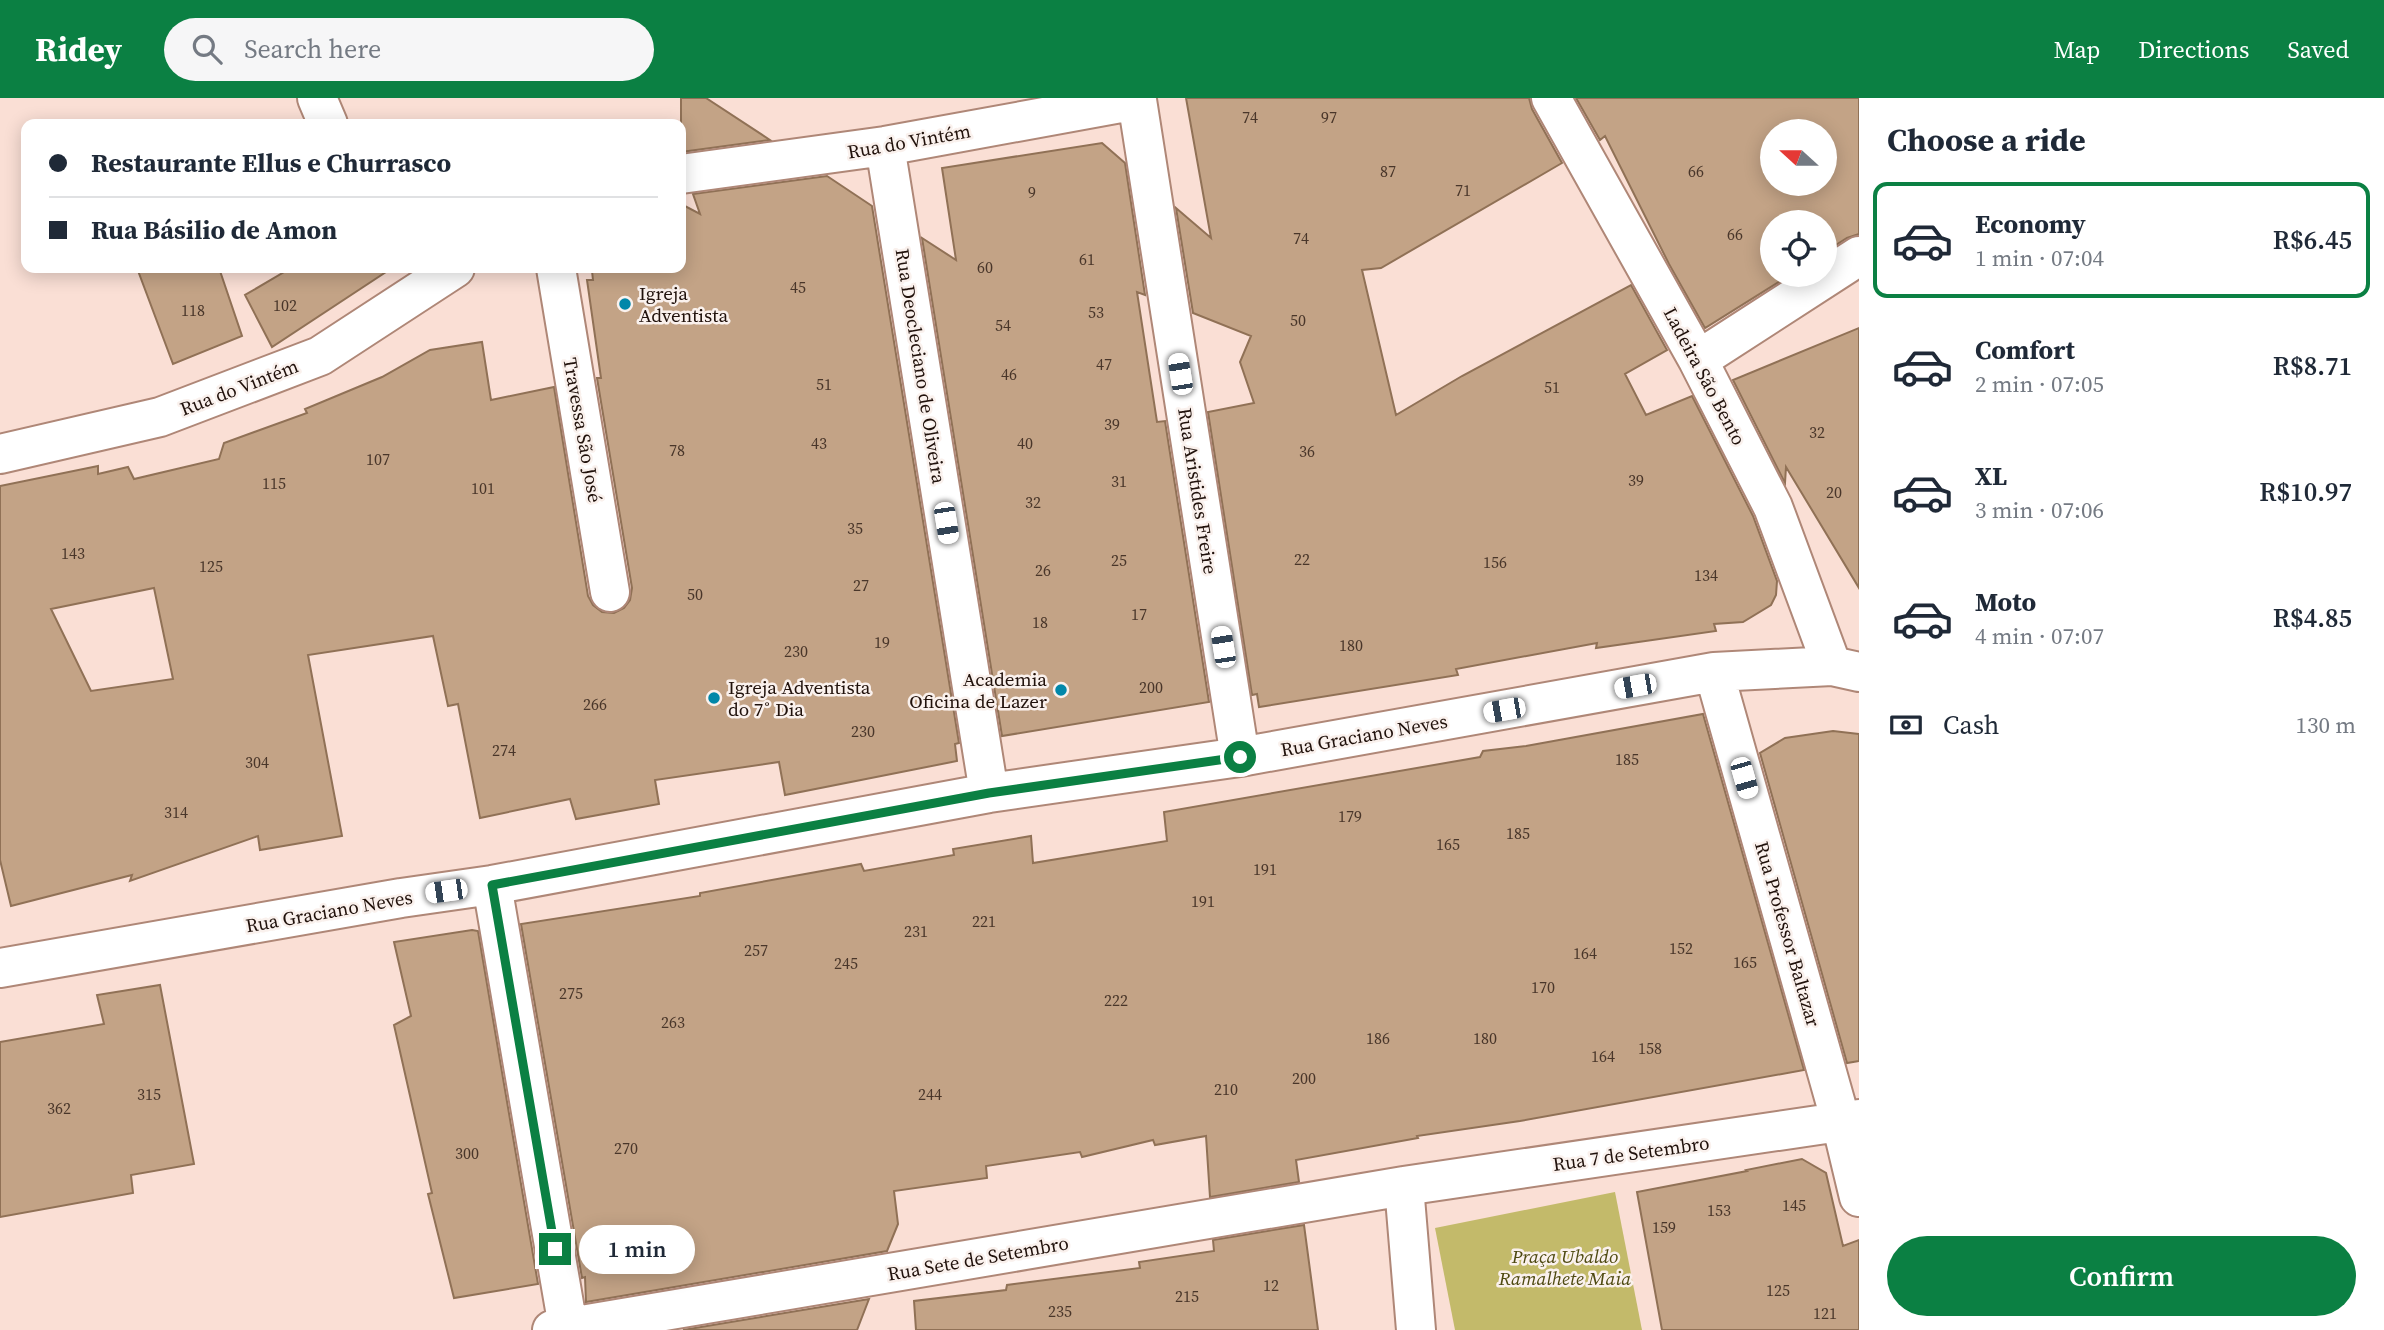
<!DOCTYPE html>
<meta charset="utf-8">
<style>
body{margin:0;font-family:"Source Serif 4",serif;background:#f6f6f7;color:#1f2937;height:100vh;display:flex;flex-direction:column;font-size:26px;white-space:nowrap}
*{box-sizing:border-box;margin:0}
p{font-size:23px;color:#747a83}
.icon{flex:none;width:38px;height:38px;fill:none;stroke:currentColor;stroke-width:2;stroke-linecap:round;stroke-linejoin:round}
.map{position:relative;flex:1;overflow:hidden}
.side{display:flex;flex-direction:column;background:#fff;width:525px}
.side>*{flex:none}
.guide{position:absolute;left:21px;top:21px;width:665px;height:154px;border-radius:14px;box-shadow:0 4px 18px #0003;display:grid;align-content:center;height:154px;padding:0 28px;background:#fff}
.needle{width:46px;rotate:291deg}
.fabs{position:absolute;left:1760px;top:21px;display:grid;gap:14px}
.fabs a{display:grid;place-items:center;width:77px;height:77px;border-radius:50%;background:#fff;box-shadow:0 4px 18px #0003;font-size:35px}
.end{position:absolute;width:32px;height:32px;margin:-16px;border:9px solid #0b8043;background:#fff;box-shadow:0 0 0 4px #fff}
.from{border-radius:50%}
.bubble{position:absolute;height:49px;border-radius:24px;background:#fff;box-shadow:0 4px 18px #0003;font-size:23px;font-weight:600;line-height:49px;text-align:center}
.car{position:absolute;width:21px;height:42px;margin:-21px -10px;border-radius:9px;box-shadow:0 0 5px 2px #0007;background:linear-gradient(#fff 24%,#345 0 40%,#fff 0 76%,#345 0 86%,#fff 0)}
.guide b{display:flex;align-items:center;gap:24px;height:66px;font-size:26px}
.guide b+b{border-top:2px solid #e0e1e3}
.guide i{width:18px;height:18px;background:#1f2937}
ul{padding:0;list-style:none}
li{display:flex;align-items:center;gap:21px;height:116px;margin:0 14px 10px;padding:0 14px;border:4px solid transparent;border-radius:14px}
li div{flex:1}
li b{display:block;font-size:26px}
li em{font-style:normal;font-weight:600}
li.on{border-color:#0b8043}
li>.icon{width:63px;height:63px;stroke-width:1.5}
h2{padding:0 28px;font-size:32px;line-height:84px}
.pay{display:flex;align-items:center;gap:18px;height:77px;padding:0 28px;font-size:26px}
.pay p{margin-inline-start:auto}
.cta{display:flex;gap:14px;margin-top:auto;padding:14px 28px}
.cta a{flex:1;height:80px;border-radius:42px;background:#0b8043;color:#fff;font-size:28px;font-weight:600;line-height:80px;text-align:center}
header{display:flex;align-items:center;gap:42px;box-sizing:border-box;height:98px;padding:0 35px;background:#0b8043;color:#fff}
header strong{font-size:33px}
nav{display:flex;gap:38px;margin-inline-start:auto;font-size:24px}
.search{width:490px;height:63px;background:#f6f6f7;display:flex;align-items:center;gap:18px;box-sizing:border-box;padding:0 24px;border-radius:38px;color:#747a83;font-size:26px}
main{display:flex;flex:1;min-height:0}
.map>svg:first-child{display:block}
</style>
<header>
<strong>Ridey</strong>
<div class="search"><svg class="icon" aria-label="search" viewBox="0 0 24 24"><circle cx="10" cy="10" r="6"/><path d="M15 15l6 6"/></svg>Search here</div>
<nav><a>Map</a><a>Directions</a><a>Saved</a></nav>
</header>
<main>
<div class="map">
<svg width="1859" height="1232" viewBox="0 0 1859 1232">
<rect width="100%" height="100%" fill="#fadfd5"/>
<!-- green -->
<path fill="#c3ba6a" d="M1615 1094 1642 1232H1455L1435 1130Z"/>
<!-- building -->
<path fill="#c3a386" stroke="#907156" stroke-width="2" fill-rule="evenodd" d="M681 0H706L770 42 681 54Z
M1186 0H1529L1532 11 1562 65 1381 170 1362 172 1396 317 1462 278 1631 187 1667 252 1625 276 1646 317 1692 298 1753 418 1777 483 1776 497 1771 507 1743 524 1714 526 1716 533 1596 550 1597 545 1456 571 1458 577 1259 609 1257 596 1252 597 1208 314 1254 305 1240 264 1251 238 1193 215 1176 110 1211 140Z
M1576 0H1859V136L1847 140 1825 154V124H1773V177H1790L1705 230 1669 166 1605 38 1600 42ZM1773 33H1825V86H1773Z
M1102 45 1125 65 1145 197 1137 194 1157 324 1165 323 1209 604 1002 638 922 140 956 162 942 70Z
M827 78 872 108 959 645 955 646 957 663 785 697 779 664 655 682 659 706 576 721 570 701 480 720 458 606 448 608 433 538 308 557 342 738 260 752 258 738 130 783 132 777 11 808 0 762V388L98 368V376L128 369 134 381 219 361 224 345 307 315 305 311 382 279 430 252 482 244 491 302 554 289 588 498 593 507 602 514 614 515 624 510 630 502 632 490 597 280H601L587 182H593L592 173H596V170H681V106L700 116 693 96ZM154 490 173 581 91 593 51 511Z
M137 170H219L242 238 173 266Z
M291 170H392L272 249 245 197Z
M1859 230V490L1786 369 1785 385 1733 282Z
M1703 616 1804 972 1520 1023 1417 1038 1418 1040 1296 1062 1299 1084 1210 1099 1206 1038 1155 1047 1153 1042 1082 1059 1080 1054 986 1068 987 1080 894 1093 898 1126 887 1153 586 1204 585 1179 582 1180 521 826 700 798V795L861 766 864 773 954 757 953 751 1031 738 1033 765 1167 743 1164 714 1480 659 1483 653 1526 648Z
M1833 633 1859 636V963L1847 965 1760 655 1785 640Z
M472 832 478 833 538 1186 454 1200 428 1096 432 1095 394 927 411 918 394 844Z
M160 887 194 1066 131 1077 133 1095 0 1119V944L104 926 97 897Z
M1802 1061 1826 1075 1843 1148 1859 1142V1232H1662L1637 1094 1747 1073 1746 1072Z
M1304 1127 1318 1232H916L914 1203 1006 1192 1007 1187 1140 1170 1139 1164 1214 1153 1213 1142Z
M869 1201 857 1232H683Z"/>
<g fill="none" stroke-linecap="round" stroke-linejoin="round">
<!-- minor casing -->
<g stroke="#af8777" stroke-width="42">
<path id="minor" d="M317 0 328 26
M1551 0 1698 262 1773 409 1832 568
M885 48 989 695
M681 76 885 48 1137 2 1240 659
M556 170 610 494
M1698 262 1859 158
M0 356 160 319 320 258 455 170
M1714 574 1841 1024 1859 1099
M492 787 568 1229
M0 870 401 800 492 787 989 695 1240 659 1714 574 1832 568 1859 574
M1404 1088 1416 1232
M552 1232 1404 1088 1859 1021"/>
</g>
<!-- minor -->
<use href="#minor" stroke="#fff" stroke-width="38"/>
</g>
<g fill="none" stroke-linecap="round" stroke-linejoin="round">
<!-- route -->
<path stroke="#0b8043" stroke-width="9" d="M555 1151 492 787 989 695 1240 659"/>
</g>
<!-- markers -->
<g fill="#0187a9" stroke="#faf1ed" stroke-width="2.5">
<circle cx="625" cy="206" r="7"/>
<circle cx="1061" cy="592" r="7"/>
<circle cx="714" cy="600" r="7"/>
</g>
<g text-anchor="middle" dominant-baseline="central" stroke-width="5" stroke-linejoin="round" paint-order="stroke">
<!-- number labels -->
<g font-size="16" fill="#49362a">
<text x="1250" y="19">74</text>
<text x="1329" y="19">97</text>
<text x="1388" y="73">87</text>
<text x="1696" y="73">66</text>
<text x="1463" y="92">71</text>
<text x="1032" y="94">9</text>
<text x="1735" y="136">66</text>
<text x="1301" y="140">74</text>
<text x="1087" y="161">61</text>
<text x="985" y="169">60</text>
<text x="798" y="189">45</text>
<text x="285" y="207">102</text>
<text x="193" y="212">118</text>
<text x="1096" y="214">53</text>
<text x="1298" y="222">50</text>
<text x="1003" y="227">54</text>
<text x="1104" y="266">47</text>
<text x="1009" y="276">46</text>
<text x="824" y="286">51</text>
<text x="1552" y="289">51</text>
<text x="1112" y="326">39</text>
<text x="1817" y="334">32</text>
<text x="819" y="345">43</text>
<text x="1025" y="345">40</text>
<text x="677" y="352">78</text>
<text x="1307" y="353">36</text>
<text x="378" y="361">107</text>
<text x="1636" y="382">39</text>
<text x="1119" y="383">31</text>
<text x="274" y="385">115</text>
<text x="483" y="390">101</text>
<text x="1834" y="394">20</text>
<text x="1033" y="404">32</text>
<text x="855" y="430">35</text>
<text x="73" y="455">143</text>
<text x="1302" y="461">22</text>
<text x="1119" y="462">25</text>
<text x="1495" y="464">156</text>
<text x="211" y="468">125</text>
<text x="1043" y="472">26</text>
<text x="1706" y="477">134</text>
<text x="861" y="487">27</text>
<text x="695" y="496">50</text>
<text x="1139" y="516">17</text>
<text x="1040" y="524">18</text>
<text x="882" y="544">19</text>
<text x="1351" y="547">180</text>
<text x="796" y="553">230</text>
<text x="1151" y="589">200</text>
<text x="595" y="606">266</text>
<text x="863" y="633">230</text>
<text x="504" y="652">274</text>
<text x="1627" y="661">185</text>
<text x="257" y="664">304</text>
<text x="176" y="714">314</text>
<text x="1350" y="718">179</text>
<text x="1518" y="735">185</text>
<text x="1448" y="746">165</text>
<text x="1265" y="771">191</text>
<text x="1203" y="803">191</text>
<text x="984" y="823">221</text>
<text x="916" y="833">231</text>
<text x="1681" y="850">152</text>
<text x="756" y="852">257</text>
<text x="1585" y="855">164</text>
<text x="1745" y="864">165</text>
<text x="846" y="865">245</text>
<text x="1543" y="889">170</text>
<text x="571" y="895">275</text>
<text x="1116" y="902">222</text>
<text x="673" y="924">263</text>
<text x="1378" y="940">186</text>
<text x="1485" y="940">180</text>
<text x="1650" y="950">158</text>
<text x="1603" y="958">164</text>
<text x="1304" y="980">200</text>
<text x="1226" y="991">210</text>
<text x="149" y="996">315</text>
<text x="930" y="996">244</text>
<text x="59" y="1010">362</text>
<text x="626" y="1050">270</text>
<text x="467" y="1055">300</text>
<text x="1794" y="1107">145</text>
<text x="1719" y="1112">153</text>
<text x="1664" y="1129">159</text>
<text x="1271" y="1187">12</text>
<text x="1778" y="1192">125</text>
<text x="1187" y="1198">215</text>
<text x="1060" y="1213">235</text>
<text x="1825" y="1215">121</text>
</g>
<!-- street labels -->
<g font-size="19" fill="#20110b" stroke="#faf1ed">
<text transform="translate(909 43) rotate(-10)">Rua do Vintém</text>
<text transform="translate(921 268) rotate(81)">Rua Deocleciano de Oliveira</text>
<text transform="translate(1705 278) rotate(62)">Ladeira São Bento</text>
<text transform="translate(239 289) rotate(-21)">Rua do Vintém</text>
<text transform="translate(583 332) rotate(80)">Travessa São José</text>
<text transform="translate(1198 393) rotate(81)">Rua Aristides Freire</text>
<text transform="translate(1364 637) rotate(-10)">Rua Graciano Neves</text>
<text transform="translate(329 813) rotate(-10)">Rua Graciano Neves</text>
<text transform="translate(1788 836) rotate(74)">Rua Professor Baltazar</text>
<text transform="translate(1631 1055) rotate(-8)">Rua 7 de Setembro</text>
<text transform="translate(978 1160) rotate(-10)">Rua Sete de Setembro</text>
</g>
<!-- poi labels -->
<g font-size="19" fill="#20110b" stroke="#faf1ed" text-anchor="start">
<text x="639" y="195">Igreja<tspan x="639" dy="22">Adventista</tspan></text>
<text x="1047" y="581" text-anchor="end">Academia<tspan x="1047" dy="22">Oficina de Lazer</tspan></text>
<text x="728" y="589">Igreja Adventista<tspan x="728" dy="22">do 7˚ Dia</tspan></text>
</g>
<!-- park labels -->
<g font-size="19" font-style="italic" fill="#4e4910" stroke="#faf1ed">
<text x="1565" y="1158">Praça Ubaldo<tspan x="1565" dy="22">Ramalhete Maia</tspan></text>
</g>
</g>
</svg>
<div class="fabs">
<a><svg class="needle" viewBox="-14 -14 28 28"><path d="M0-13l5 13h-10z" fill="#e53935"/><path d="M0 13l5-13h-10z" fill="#747a83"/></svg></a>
<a><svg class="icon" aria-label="locate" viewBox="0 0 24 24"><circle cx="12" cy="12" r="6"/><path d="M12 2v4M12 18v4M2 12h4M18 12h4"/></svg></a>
</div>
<i class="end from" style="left:1240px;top:659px"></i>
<i class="end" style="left:555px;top:1151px"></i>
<div class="bubble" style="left:579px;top:1127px;width:116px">1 min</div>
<i class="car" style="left:1180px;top:276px;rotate:351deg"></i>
<i class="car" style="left:946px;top:425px;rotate:171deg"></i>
<i class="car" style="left:1223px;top:549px;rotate:351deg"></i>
<i class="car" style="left:1635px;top:588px;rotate:260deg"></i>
<i class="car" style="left:1504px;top:612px;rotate:260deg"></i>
<i class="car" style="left:1744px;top:680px;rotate:164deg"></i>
<i class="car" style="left:446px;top:793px;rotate:262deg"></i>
<div class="guide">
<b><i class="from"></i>Restaurante Ellus e Churrasco</b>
<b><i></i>Rua Básilio de Amon</b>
</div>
</div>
<section class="side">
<h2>Choose a ride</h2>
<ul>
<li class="on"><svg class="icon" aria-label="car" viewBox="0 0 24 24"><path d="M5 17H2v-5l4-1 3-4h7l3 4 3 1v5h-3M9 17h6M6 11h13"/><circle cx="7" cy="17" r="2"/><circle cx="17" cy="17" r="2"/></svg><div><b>Economy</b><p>1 min · 07:04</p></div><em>R$6.45</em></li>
<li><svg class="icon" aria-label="car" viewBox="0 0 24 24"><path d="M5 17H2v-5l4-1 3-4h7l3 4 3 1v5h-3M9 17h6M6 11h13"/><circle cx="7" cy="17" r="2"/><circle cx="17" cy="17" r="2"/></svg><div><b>Comfort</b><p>2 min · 07:05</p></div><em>R$8.71</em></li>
<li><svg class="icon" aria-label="car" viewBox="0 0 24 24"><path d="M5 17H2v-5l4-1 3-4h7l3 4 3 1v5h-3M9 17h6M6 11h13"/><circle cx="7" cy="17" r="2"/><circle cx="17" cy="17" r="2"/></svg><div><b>XL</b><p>3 min · 07:06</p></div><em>R$10.97</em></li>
<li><svg class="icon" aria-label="car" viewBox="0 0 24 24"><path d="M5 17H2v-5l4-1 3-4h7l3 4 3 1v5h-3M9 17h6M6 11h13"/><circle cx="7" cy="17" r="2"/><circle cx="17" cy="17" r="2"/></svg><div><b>Moto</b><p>4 min · 07:07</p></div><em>R$4.85</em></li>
</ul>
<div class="pay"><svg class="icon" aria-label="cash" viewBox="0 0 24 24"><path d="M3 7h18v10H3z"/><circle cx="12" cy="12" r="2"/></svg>Cash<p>130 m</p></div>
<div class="cta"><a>Confirm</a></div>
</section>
</main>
